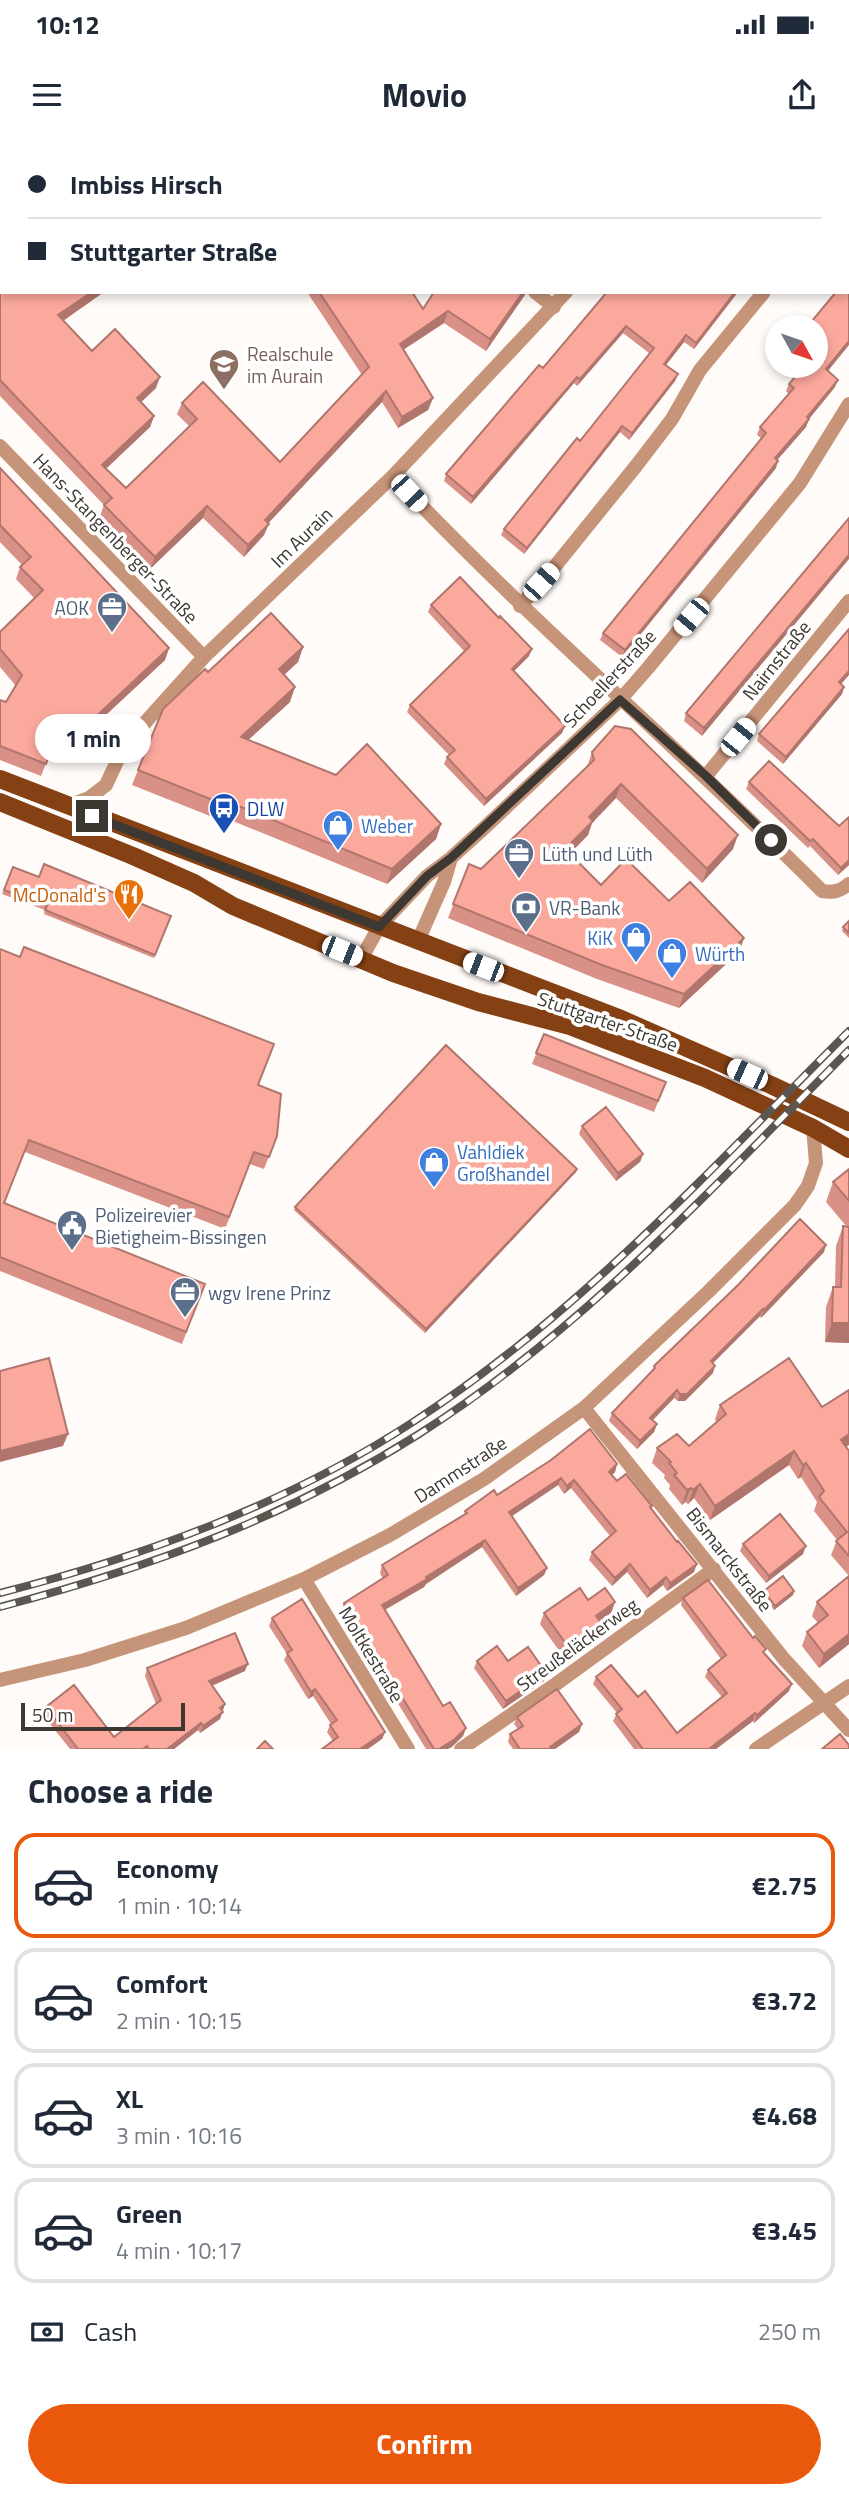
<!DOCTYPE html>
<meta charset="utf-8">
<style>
body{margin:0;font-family:"Titillium Web",sans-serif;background:#f2f2f3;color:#1f2937;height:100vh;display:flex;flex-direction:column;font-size:26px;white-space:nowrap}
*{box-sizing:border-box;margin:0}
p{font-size:23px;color:#747a83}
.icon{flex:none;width:38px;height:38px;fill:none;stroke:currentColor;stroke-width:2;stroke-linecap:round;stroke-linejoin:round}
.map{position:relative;height:1609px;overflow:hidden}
.details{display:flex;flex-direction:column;background:#fff;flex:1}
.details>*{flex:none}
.banner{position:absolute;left:0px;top:0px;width:850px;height:154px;box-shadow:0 4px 10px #0003;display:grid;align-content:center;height:154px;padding:0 28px;background:#fff}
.needle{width:46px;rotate:130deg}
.tools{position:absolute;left:765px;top:175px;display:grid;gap:14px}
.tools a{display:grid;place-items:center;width:63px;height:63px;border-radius:50%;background:#fff;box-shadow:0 4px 10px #0003;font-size:35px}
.scale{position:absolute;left:21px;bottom:18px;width:164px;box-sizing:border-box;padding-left:7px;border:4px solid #3d3831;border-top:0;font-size:19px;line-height:24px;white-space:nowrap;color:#3d3831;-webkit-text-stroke:5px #fff;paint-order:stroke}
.end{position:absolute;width:32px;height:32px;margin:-16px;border:9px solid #3d3831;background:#fff;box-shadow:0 0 0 4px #fff}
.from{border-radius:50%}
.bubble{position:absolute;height:49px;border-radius:24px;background:#fff;box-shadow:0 4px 10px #0003;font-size:23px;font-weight:700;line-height:49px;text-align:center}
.car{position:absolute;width:21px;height:42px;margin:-21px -10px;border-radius:9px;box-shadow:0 0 5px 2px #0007;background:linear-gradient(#fff 24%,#345 0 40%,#fff 0 76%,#345 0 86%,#fff 0)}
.banner b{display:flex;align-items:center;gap:24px;height:66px;font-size:26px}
.banner b+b{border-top:2px solid #e0e1e3}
.banner i{width:18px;height:18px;background:#1f2937}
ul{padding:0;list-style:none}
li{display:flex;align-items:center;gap:21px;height:105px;margin:0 14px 10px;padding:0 14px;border:4px solid #e0e1e3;border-radius:21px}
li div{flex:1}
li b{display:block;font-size:26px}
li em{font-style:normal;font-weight:700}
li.active{border-color:#ea580c}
li>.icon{width:63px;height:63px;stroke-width:1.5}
h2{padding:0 28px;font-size:32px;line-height:84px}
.pay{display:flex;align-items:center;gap:18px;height:77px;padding:0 28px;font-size:26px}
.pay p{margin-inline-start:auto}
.action{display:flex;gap:14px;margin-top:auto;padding:14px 28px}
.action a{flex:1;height:80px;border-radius:42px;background:#ea580c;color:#fff;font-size:28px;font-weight:700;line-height:80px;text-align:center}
.status{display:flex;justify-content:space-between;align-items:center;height:49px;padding:0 35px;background:#fff;direction:ltr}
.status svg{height:19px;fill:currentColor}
header{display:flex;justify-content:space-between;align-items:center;height:91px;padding:0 28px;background:#fff;font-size:32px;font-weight:700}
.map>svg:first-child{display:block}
</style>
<div class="status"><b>10:12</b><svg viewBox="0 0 49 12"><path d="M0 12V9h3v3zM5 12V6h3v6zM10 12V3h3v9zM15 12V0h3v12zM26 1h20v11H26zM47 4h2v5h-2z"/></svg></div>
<header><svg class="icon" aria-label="menu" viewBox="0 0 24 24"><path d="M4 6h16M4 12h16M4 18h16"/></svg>Movio<svg class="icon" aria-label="share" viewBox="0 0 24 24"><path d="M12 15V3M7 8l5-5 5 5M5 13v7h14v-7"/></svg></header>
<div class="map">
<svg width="849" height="1609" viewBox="0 0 849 1609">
<rect width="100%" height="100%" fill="#fefbf8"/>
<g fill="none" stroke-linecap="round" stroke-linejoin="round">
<!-- street -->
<path stroke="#c69478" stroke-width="14" d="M318 0 321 2
M684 2 685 0
M535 152 554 167
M0 306 204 517
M393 336C530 481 682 610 822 751 834 753 840 751 849 744
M520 466 552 430 636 326 672 279 700 230 764 152
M706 636 849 461
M67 666 89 658 106 645 120 615 133 596 204 517 393 336 566 152
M418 801 444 742 451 718
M361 819 379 787 427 736 451 718 483 689 620 560 648 528 800 343 849 264
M584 1268 784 1519 849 1590
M304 1439 408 1609
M0 1540 85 1520 186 1488 304 1439 390 1395 484 1339 584 1268 708 1152 795 1065 808 1046 816 1023 813 988
M461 1609 556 1544 714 1429
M756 1609 849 1546"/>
<!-- primary -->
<path stroke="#854113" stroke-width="18" d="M0 639 621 879 771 945 849 982
M0 662 133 716 194 743 233 766 393 833 478 862 570 886 705 938 813 988 849 1009"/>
<!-- rail casing -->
<g stroke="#5b5650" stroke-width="8">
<path id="rail" d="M0 1453C145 1416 287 1364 413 1282 578 1175 711 1029 849 891
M0 1467C151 1427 286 1378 419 1294 582 1191 714 1046 849 910"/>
</g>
<!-- rail -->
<use href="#rail" stroke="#fff" stroke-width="5" stroke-dasharray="16" stroke-linecap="butt"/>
</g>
<!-- wall -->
<path fill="#d89087" d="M70 0H141L143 2H71Z
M0 74 2 152H104L63 181 92 211 156 248 141 262 154 276 150 287 106 329 126 348 190 287 177 274 182 263 280 322 362 235 307 152H412L423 169 434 152H526L486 211 444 183 403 210 433 258 428 270 398 288 382 262 268 383 264 395 244 417 203 378 150 429 100 376 104 365 0 256Z
M607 152H738L694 209 684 202 666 225 678 234 675 241 629 300 620 292 524 414 501 395 504 389 580 301 649 213 623 193 577 246 574 243 471 364 444 341 446 334 543 228Z
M836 152 828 231 835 247 809 279 806 287 777 320 776 328 622 517 600 500 603 493 761 298 757 295 760 287 789 254 786 251 789 244 819 208 816 205V187Z
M0 328 169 508 165 520 67 611 55 601 41 636 0 620V560L6 562 16 546 0 527V492L34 458 16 439 20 427 22 425 0 402Z
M849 378 702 596 684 581 686 573Z
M431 465 529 516 514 531 565 586 562 593 484 666 444 624 447 617 449 615 407 572 410 565 464 511 428 472Z
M303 507 298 522 284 535 290 562 248 600 441 684 436 699 387 744 211 672 210 676 132 645 138 630 208 532Z
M841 544 844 547 842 554 783 624 757 601 759 594Z
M592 612 733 709 702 743 616 658 592 683 588 695 570 714 601 745 669 761 744 798 739 812 679 868 597 839 448 778 469 724 481 729 587 627Z
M749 642 839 686 849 725 838 735 810 706 808 708 746 649Z
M13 727 39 737 171 776 154 818 44 774 45 770 2 754Z
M849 781V798L842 791 843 787Z
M0 809 258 946 277 996 264 1029 250 1024 225 1089 25 1012 4 1063 205 1144 182 1204 0 1131Z
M544 894 666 942 654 972 532 924Z
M582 986 643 1014 640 1022 616 1041 579 994Z
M577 1029 576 1032 425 1193 294 1070 295 1067Z
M849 1029V1203L825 1202 826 1167 833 1147H835L836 1106 843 1086 847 1087 826 1062 833 1042Z
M824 1112 761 1178 760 1176 713 1223V1233L685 1261H678L674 1258 653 1280 657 1284 654 1292 637 1309 609 1281 612 1273 652 1232 654 1226Z
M720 1265 846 1307 849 1311V1504L819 1528 802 1506 807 1492 818 1483 812 1476 817 1462 849 1436 831 1415 837 1400 814 1371 817 1362 801 1337 798 1339 789 1325 710 1380 694 1358 688 1364 685 1362 682 1365 669 1349 670 1345 664 1338 665 1335 652 1323 657 1308 689 1306 716 1282 715 1279Z
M551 1320 617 1324 615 1332 612 1335 617 1341 652 1366 651 1369 694 1432 669 1450 667 1451 663 1445 647 1458 627 1432 612 1446 589 1420 592 1412 610 1396 571 1348 564 1354 558 1345 512 1376 547 1428 544 1435 516 1456 482 1407 426 1444 424 1447 385 1470 443 1566 466 1588 463 1596 448 1609H426L341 1471 344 1463 383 1439 380 1433 382 1425 464 1375 465 1371 497 1355Z
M743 1404 803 1414 766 1443 740 1411Z
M764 1451H794L793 1455 774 1470 762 1455Z
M683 1458 753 1498 766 1509 764 1513 789 1551 754 1583 753 1581 716 1609H634L613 1581 617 1573 593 1544 596 1537 638 1557 677 1593 722 1557 705 1537 708 1530 721 1519 681 1465Z
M588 1460 615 1462 611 1473 600 1481 601 1499 568 1523 540 1484 544 1473Z
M272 1478 385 1592 382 1599 333 1601 327 1592 330 1585 331 1584 313 1556 308 1559 284 1520 287 1514 269 1486Z
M477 1521H508L546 1533 544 1541 503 1569 474 1528Z
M147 1528 245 1531 212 1546 225 1564 220 1579 200 1593 198 1590 174 1609H70L43 1575 46 1567 114 1597 156 1564 145 1536Z
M517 1577 582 1584 579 1592 555 1609H513L508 1602 510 1594 518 1589 514 1584Z"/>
<!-- shaded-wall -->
<path fill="#b0766e" d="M92 152H104L54 187 58 175Z
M523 152H526L525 155 486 211 490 199Z
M735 152H738L694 209 696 203Z
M448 171 444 183 395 215 400 204Z
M626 186 623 193 577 246 580 239Z
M686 195 684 202 662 230 664 224Z
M849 201V205L823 237 826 229Z
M678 234 675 241 629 300 632 293Z
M160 237 156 248 133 270 137 258Z
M577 237 574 243 471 364 473 357Z
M838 240 835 247 804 285 807 277Z
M386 251 382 262 261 391 265 380Z
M433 258 428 270 398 288 402 277Z
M154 276 150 287 98 336 102 325Z
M809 279 806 287 772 326 775 318Z
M622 286 620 292 524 414 527 408Z
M778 321 776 328 622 517 625 510Z
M207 366 203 378 150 429 155 417Z
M269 384 264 395 244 417 248 405Z
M849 415V419L702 596 704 588Z
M303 507 298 522 274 544 279 529Z
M169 508 165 520 67 611 72 599Z
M532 509 529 516 509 536 512 529Z
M849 531V535L836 550 839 542Z
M295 547 290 562 235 612 241 597Z
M844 547 842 554 783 624 786 617Z
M565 586 562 593 484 666 486 659Z
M621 644 616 658 592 683 588 695 560 723 565 709 589 677Z
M441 684 436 699 387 744 392 729Z
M738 695 733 709 702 743 707 729Z
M849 720V725L838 735 841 728Z
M744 798 739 812 679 868 684 854Z
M643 1014 640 1022 616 1041 618 1033Z
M577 1029 576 1032 425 1193 426 1189Z
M826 1105 824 1112 761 1178 764 1170Z
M763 1169 760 1176 708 1228 711 1221Z
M832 1183H849V1203L825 1202Z
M715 1226 713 1233 685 1261H678L680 1254Z
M677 1250 674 1258 648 1285 650 1278Z
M657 1284 654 1292 637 1309 640 1301Z
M68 1294 63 1306 0 1322V1311Z
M849 1294V1305L835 1314 841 1300Z
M794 1311 789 1325 710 1380 715 1366Z
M806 1323 801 1337 798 1339 803 1325Z
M617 1324 615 1332 607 1340 609 1332Z
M561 1338 558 1345 506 1380 509 1372Z
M574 1340 571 1348 564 1354 567 1346Z
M700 1344 694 1358 688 1364 693 1350Z
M691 1348 685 1362 682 1365 687 1350Z
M485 1400 482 1407 426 1444 424 1447 379 1473 382 1465Z
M806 1406 803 1414 766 1443 769 1436Z
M630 1424 627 1432 612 1446 615 1438Z
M697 1424 694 1432 667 1451 670 1443Z
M547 1428 544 1435 516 1456 518 1448Z
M666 1437 663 1445 647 1458 650 1450Z
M794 1451 793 1455 774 1470 775 1466Z
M615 1462 611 1473 592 1487 596 1476Z
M605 1488 601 1499 568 1523 572 1512Z
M849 1494V1504L819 1528 824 1514Z
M248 1524 245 1531 206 1548 209 1541Z
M546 1533 544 1541 503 1569 506 1561Z
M792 1544 789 1551 754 1583 757 1575Z
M315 1549 313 1556 308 1559 311 1552Z
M225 1564 220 1579 200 1593 203 1586 220 1568Z
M755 1573 753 1581 716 1609H709Z
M201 1583 198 1590 174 1609H167Z
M582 1584 579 1592 555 1609H549L550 1607Z
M466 1588 463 1596 452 1607 448 1609H439Z
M385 1592 382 1599 368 1609H360Z"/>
<!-- building -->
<path fill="#fba89d" stroke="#b0766e" stroke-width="2" d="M82 0H141L143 2H83Z
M224 0H254L255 2H222Z
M385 0H447L449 2H384Z
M589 0H639L638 2H588Z
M0 74 2 76V152H92L58 175 92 211 115 189 160 237 137 258 154 276 102 325 126 348 197 279 182 263 203 242 280 322 369 227 319 152H412L423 169 434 152H523L490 199 448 171 400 204 433 258 402 277 386 251 265 380 269 384 248 405 207 366 155 417 104 365 112 358 0 240Z
M849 150V201L826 229 838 240 807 277 809 279 775 318 778 321 625 510 603 493 766 293 760 287 794 248 789 244 804 226H816V212L824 202 816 196V187H807L836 152H849Z
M607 152H735L696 203 686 195 664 224 678 234 632 293 622 286 527 408 504 389 577 298 580 301 654 208 626 186 580 239 577 237 473 357 446 334 539 225 543 228Z
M0 328 169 508 72 599 59 589 46 624 0 606V560L6 562 22 535 0 509V492L43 450 20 427 31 417 0 385Z
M849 378V415L704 588 686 573Z
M460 437 499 478 500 476 532 509 512 529 565 586 486 659 447 617 455 610 410 565 470 506 431 465Z
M271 473 303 507 279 529 295 547 241 597 336 635 367 604 441 684 392 729 217 657 215 661 138 630 163 569 205 529 208 532Z
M849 489V531L839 542 844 547 786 617 759 594Z
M615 586 631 589 738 695 707 729 621 644 589 677 593 681 565 709 601 745 626 719 669 761 690 742 744 798 684 854 602 825 453 764 469 724 481 729 594 620 592 612Z
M769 621 839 686 849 677V720L841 728 813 699 810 701 749 642Z
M44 724 171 776 155 815 45 770 47 766 4 750 13 727 39 737Z
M849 781V793L843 787Z
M24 807 274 904 258 945 281 954 277 996 269 1017 254 1012 229 1077 29 1000 4 1063 205 1144 186 1192 0 1117V809L20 817Z
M544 894 666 942 658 961 536 913Z
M446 905 577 1029 426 1189 295 1067Z
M606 967 643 1014 618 1033 582 986Z
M849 1029V1061L833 1042Z
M800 1079 826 1105 764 1170 763 1169 711 1221 715 1226 687 1254H680L677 1250 650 1278 657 1284 640 1301 612 1273 655 1228 654 1226 738 1145Z
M843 1086 849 1087V1183H832L833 1147H841Z
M49 1218 68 1294 0 1311V1231Z
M789 1218 822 1267 849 1250V1294L841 1300 849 1311V1416L836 1401 847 1392 819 1357 824 1351 806 1323 803 1325 794 1311 715 1366 700 1344 693 1350 691 1348 687 1350 674 1335 677 1333 669 1323 671 1322 657 1308 677 1294 689 1306 726 1274 720 1265Z
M590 1289 617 1324 609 1332 617 1341 626 1334 652 1366 650 1367 677 1402 678 1401 697 1424 672 1442 670 1443 666 1437 650 1450 630 1424 615 1438 592 1412 616 1391 574 1340 567 1346 561 1338 509 1372 547 1428 518 1448 485 1400 426 1437 427 1439 382 1465 443 1566 450 1562 466 1588 455 1599 439 1609H434L344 1463 388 1435 382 1425 467 1373 465 1371 494 1350 497 1355 551 1320Z
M780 1374 806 1406 769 1436 743 1404Z
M783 1436 794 1451 775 1466 764 1451Z
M849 1436V1494L824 1514 807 1492 828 1475 817 1462Z
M708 1440 753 1498 755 1496 766 1509 763 1512 792 1544 757 1575 755 1573 709 1609H643L616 1574 622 1569 596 1537 611 1525 638 1557 645 1551 677 1593 727 1553 708 1530 726 1515 683 1458Z
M580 1448 588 1460 605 1448 615 1462 596 1476 605 1488 572 1512 544 1473Z
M302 1459 385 1592 360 1609H322L338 1597 330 1585 337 1580 315 1549 311 1552 287 1513 292 1510 272 1478Z
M235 1493 248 1524 209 1541 225 1564 220 1568 223 1572 203 1586 201 1583 167 1609H149L147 1606 143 1609H78L46 1567 74 1545 114 1597 161 1560 147 1528Z
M497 1506 508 1521 528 1507 546 1533 506 1561 477 1521Z
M557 1549 582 1584 550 1607 551 1609H520L510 1594 523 1586 517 1577Z
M840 1594 849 1605V1609H822Z
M265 1601 273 1609H257Z"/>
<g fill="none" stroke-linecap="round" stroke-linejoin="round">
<!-- route -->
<path stroke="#3d3831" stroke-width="9" d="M92 676 379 787 427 736 451 718 620 560 706 636 771 700"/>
</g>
<!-- icons -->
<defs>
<g id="school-pin" transform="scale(1.575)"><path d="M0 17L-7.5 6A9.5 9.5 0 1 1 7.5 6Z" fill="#8d6e63" stroke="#fff"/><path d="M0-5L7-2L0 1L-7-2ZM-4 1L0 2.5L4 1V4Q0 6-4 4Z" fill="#fff"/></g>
<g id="office-pin" transform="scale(1.575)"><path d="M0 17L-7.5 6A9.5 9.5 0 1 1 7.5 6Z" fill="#5c6f8a" stroke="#fff"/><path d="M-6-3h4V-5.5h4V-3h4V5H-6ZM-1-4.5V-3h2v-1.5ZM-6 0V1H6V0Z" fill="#fff"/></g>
<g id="bus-pin" transform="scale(1.575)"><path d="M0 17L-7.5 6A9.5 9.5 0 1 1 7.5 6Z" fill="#1a4fb4" stroke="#fff"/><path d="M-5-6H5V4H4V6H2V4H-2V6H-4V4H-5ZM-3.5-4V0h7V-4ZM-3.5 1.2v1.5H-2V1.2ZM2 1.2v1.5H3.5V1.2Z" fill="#fff"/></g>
<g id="shop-pin" transform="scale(1.575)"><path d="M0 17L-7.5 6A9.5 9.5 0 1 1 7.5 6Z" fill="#3f7fe0" stroke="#fff"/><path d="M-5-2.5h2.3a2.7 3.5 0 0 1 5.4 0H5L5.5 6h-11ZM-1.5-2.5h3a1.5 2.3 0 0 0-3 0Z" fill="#fff"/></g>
<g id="restaurant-pin" transform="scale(1.575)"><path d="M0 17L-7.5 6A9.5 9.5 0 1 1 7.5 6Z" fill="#e8710a" stroke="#fff"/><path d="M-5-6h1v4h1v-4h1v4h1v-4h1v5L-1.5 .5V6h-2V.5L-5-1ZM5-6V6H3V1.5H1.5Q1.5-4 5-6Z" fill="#fff"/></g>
<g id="bank-pin" transform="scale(1.575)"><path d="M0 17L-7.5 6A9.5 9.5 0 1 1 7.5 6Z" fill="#5c6f8a" stroke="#fff"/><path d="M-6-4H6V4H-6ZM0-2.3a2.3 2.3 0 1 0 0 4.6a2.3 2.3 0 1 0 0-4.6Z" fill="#fff"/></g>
<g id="civic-pin" transform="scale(1.575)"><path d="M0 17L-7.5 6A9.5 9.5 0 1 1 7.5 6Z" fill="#5c6f8a" stroke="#fff"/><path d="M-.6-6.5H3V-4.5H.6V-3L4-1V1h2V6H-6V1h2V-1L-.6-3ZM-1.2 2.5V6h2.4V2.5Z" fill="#fff"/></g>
</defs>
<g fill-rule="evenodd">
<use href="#school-pin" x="224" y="224"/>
<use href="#office-pin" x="112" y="467"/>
<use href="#bus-pin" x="224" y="668"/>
<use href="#shop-pin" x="338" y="685"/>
<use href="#office-pin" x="519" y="713"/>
<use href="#restaurant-pin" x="129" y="754"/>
<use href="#bank-pin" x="526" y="767"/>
<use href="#shop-pin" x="636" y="797"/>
<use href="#shop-pin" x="672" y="813"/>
<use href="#shop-pin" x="434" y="1022"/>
<use href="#civic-pin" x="72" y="1085"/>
<use href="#office-pin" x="185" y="1152"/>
</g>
<g text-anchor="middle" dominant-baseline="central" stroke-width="7" stroke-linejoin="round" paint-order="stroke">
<!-- education labels -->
<g font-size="19" fill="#785e54" stroke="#fff" text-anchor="start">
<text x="247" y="213">Realschule<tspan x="247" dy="22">im Aurain</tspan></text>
</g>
<!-- street labels -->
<g font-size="19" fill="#3d3831" stroke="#fff">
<text transform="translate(301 397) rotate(-44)">Im Aurain</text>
<text transform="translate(116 398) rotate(46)">Hans-Stangenberger-Straße</text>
<text transform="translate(776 520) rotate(-51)">Nairnstraße</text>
<text transform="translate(609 538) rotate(-47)">Schoellerstraße</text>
<text transform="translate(608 881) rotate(19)">Stuttgarter Straße</text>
<text transform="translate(460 1329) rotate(-33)">Dammstraße</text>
<text transform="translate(730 1419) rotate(52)">Bismarckstraße</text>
<text transform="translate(577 1504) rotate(-36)">Streußeläckerweg</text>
<text transform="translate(372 1514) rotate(59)">Moltkestraße</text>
</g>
<!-- service labels -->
<g font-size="19" fill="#4e5e75" stroke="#fff" text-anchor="start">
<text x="89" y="467" text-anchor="end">AOK</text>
<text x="542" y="713">Lüth und Lüth</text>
<text x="549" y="767">VR-Bank</text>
<text x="95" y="1074">Polizeirevier<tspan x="95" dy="22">Bietigheim-Bissingen</tspan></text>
<text x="208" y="1152">wgv Irene Prinz</text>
</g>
<!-- transit labels -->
<g font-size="19" fill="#164399" stroke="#fff" text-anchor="start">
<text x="247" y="668">DLW</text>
</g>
<!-- shop labels -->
<g font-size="19" fill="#366cbe" stroke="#fff" text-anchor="start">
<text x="361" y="685">Weber</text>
<text x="613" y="797" text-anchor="end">KiK</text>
<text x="695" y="813">Würth</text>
<text x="457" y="1011">Vahldiek<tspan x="457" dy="22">Großhandel</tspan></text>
</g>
<!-- food labels -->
<g font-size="19" fill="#c56008" stroke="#fff" text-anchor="end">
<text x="106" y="754">McDonald's</text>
</g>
</g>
</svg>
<div class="tools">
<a><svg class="needle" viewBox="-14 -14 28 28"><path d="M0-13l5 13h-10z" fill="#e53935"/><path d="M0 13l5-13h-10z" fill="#747a83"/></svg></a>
</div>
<div class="scale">50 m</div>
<i class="end from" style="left:771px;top:700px"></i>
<i class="end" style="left:92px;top:676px"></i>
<div class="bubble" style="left:35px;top:574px;width:116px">1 min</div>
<i class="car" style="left:409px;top:353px;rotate:137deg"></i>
<i class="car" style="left:541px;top:442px;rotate:42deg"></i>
<i class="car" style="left:691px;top:477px;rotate:220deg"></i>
<i class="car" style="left:738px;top:597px;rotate:39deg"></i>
<i class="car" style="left:342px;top:811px;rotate:112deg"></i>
<i class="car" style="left:483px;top:827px;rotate:291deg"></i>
<i class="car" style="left:747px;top:934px;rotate:294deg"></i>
<div class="banner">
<b><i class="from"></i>Imbiss Hirsch</b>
<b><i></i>Stuttgarter Straße</b>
</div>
</div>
<section class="details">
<h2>Choose a ride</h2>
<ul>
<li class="active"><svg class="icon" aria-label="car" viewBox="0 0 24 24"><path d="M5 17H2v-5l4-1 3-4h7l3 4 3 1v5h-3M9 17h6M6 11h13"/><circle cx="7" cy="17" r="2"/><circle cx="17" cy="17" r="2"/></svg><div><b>Economy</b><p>1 min · 10:14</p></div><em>€2.75</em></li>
<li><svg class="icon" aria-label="car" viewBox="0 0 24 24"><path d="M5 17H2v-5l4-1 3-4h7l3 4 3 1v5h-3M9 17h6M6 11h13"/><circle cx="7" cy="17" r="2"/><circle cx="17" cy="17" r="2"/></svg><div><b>Comfort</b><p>2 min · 10:15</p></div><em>€3.72</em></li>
<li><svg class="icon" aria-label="car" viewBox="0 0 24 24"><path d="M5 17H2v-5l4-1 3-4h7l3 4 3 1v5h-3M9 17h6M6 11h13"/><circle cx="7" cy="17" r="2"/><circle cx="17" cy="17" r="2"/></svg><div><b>XL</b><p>3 min · 10:16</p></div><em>€4.68</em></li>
<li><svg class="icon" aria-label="car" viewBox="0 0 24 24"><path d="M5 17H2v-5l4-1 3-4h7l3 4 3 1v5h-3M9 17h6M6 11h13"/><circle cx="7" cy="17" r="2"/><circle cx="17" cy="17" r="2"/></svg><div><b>Green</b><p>4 min · 10:17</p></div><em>€3.45</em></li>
</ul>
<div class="pay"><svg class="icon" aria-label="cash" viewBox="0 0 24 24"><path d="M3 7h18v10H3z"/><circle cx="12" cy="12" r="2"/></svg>Cash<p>250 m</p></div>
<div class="action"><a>Confirm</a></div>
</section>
